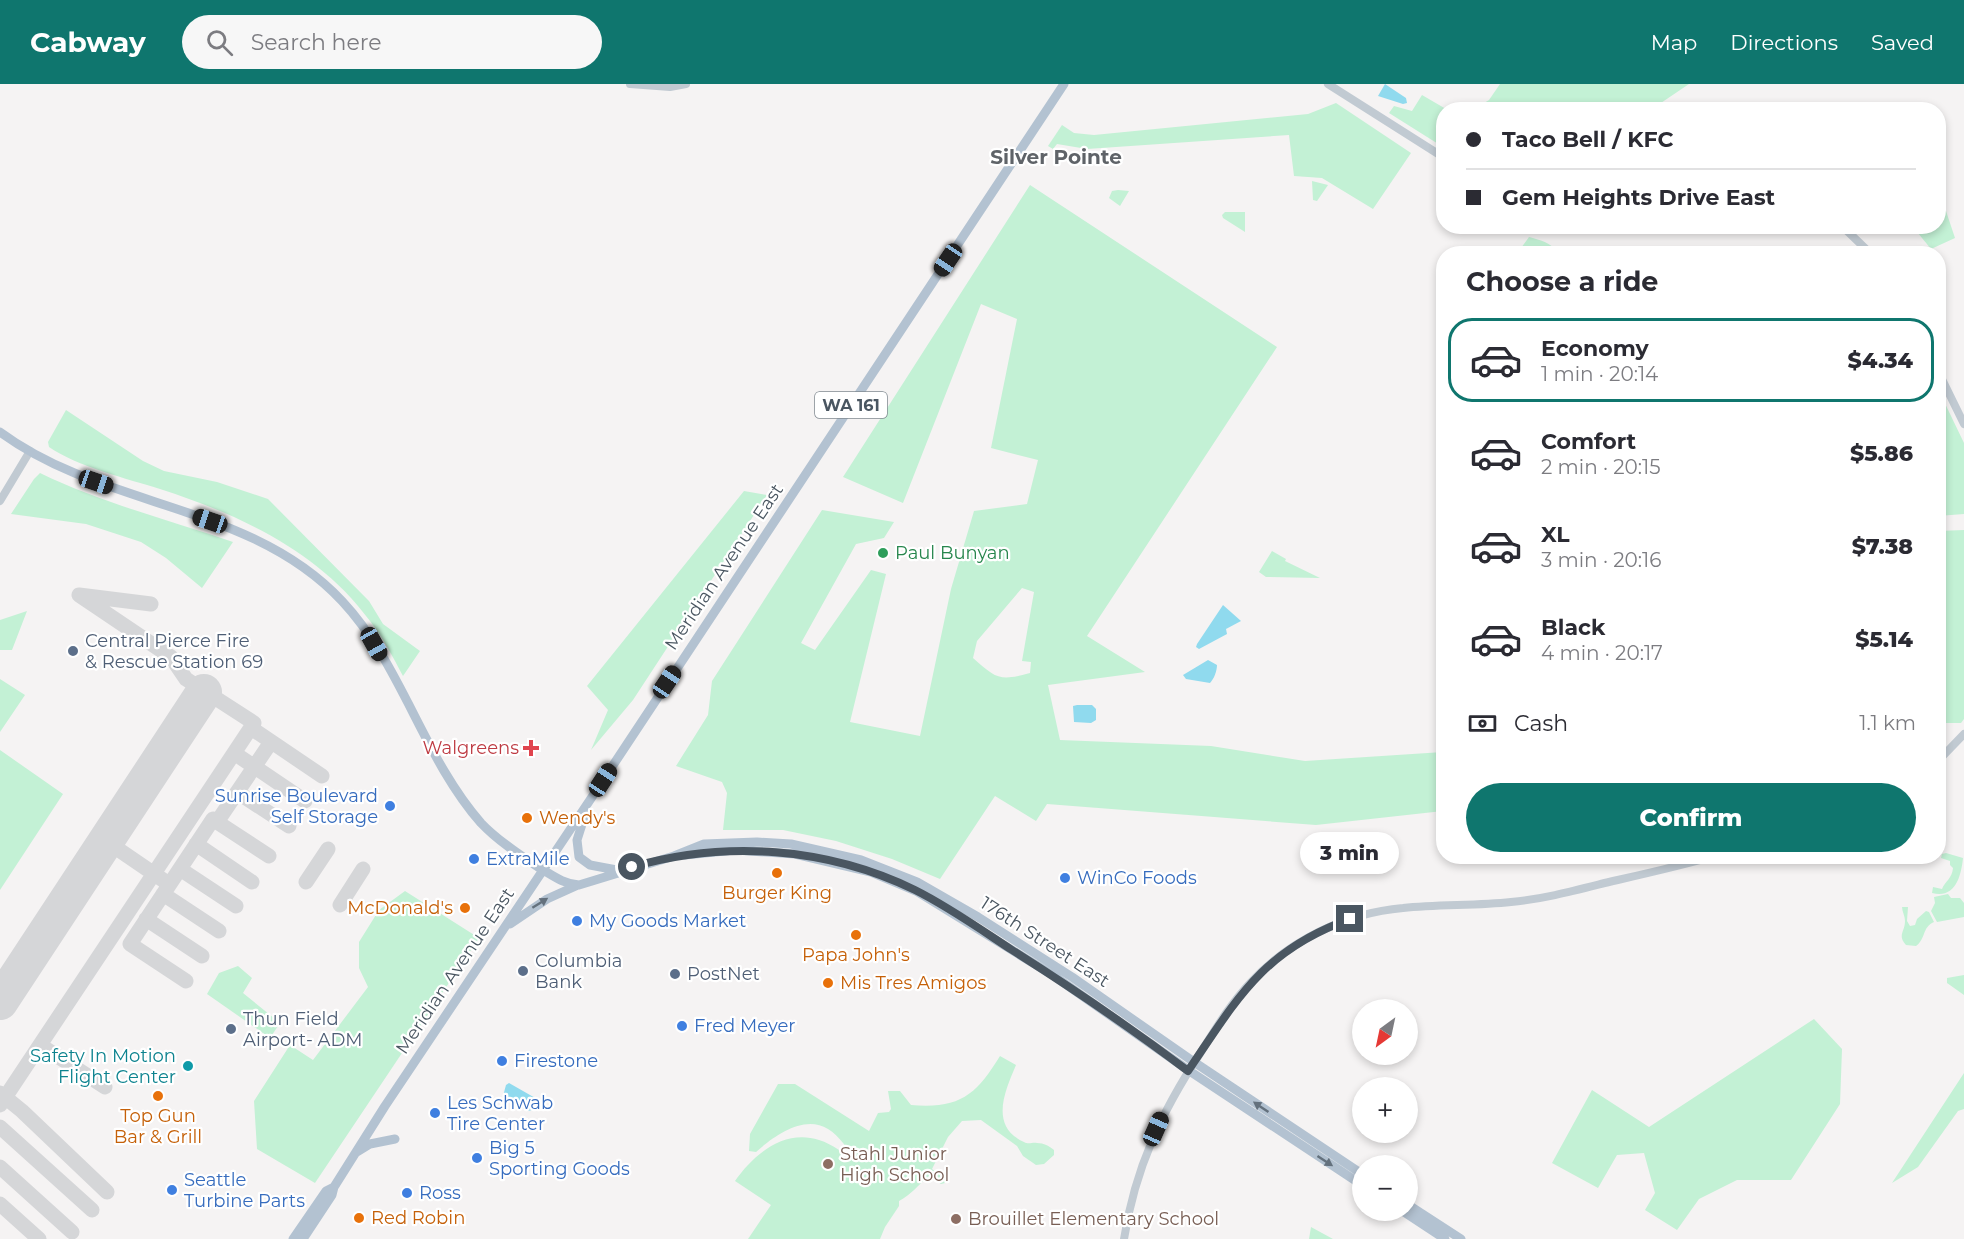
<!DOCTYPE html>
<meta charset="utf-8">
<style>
body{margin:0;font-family:Montserrat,sans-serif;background:#f7f7f7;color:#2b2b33;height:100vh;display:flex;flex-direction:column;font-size:22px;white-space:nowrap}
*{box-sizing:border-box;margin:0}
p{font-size:20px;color:#7c7c81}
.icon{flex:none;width:33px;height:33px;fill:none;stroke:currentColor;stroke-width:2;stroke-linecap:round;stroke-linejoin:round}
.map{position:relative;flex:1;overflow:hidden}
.sheet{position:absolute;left:1436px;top:162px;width:510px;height:618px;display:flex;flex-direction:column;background:#fff;border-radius:24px;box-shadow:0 3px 9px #0003}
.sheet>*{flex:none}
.top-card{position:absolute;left:1436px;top:18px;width:510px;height:132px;border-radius:24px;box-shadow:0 3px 9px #0003;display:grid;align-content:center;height:132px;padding:0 30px;background:#fff}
.needle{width:39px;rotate:213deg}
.fabs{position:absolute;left:1352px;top:915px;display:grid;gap:12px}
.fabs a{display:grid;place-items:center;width:66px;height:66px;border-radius:50%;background:#fff;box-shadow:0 3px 9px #0003;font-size:30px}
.end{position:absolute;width:27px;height:27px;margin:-14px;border:8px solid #4a5661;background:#fff;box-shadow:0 0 0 3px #fff}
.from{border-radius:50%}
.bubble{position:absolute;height:42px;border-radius:21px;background:#fff;box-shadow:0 3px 9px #0003;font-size:20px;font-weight:800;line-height:42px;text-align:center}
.car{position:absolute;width:18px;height:36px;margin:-18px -9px;border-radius:8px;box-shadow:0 0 4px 2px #0007;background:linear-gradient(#222 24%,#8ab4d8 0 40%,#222 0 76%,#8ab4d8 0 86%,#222 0)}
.top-card b{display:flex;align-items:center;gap:21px;height:57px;font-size:22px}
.top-card b+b{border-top:2px solid #e1e1e2}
.top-card i{width:15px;height:15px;background:#2b2b33}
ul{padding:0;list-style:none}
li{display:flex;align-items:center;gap:18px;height:84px;margin:0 12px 9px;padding:0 18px;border:3px solid transparent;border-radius:24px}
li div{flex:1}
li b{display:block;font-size:22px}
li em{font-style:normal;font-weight:800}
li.current{border-color:#0f766e}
li>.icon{width:54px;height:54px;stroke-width:1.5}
h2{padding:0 30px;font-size:27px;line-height:72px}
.pay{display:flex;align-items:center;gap:15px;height:66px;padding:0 30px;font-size:22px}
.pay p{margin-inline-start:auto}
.cta{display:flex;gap:12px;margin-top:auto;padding:12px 30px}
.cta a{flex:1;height:69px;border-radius:36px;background:#0f766e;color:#fff;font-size:24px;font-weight:800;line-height:69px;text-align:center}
header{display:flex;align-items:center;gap:36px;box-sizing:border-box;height:84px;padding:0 30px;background:#0f766e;color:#fff}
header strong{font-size:28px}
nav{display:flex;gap:33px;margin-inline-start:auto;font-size:21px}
.search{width:420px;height:54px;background:#f7f7f7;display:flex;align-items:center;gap:15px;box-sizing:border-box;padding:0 21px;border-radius:33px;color:#7c7c81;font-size:22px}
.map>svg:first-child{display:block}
</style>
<header>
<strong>Cabway</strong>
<div class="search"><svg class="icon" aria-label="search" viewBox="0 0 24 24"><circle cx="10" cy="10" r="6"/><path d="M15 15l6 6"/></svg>Search here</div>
<nav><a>Map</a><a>Directions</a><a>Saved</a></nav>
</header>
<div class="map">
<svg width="1964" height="1155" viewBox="0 0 1964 1155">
<rect width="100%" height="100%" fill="#f5f3f3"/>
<!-- green -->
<path fill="#c3f1d5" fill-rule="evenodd" d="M1500 0H1689L1652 25H1474L1489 16Z
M1422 11 1446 25 1443 26V63L1389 29 1394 22 1412 27Z
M1336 19 1411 69 1373 125 1322 94 1294 92 1289 51 1087 65 1057 60 1053 65 1048 62 1062 41 1074 49 1094 51 1308 30Z
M1312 97 1328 101 1317 117 1313 116Z
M1030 101 1277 263 1087 552 1145 588 1048 601 1060 656 1211 662 1305 677 1443 668V727L1316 741 1047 720 1036 737 995 712 940 795 892 775 836 757 783 746H723L727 709 722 698 676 682 708 631 712 597 822 426 894 438 884 454 856 460 801 559 815 566 871 486 886 490 850 638 920 652 951 505 974 427 1027 420 1038 376 991 364 1017 235 981 220 903 419 843 393ZM1022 504 1034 508 1022 577 1031 578 1030 589C999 598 996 594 973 574L977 557Z
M1118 106 1129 107 1120 122 1109 114 1112 107Z
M1938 122 1946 127 1955 154 1931 165 1913 143 1938 142Z
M1225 128H1245V148L1223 134 1222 131Z
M1529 153C1539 156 1552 158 1557 169H1499L1507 164 1512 167 1521 164Z
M1938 305 1964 359V430L1938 432Z
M66 326 143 377 164 387 217 398 268 415 369 517 383 540 420 567 403 592C393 573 383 554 370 537 319 467 240 431 160 405 128 395 76 382 49 363L48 358Z
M40 389C102 419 169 436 233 458L202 504 166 474 141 458 86 440 11 430 34 395Z
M744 407 767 411 633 616 591 666 608 626 587 602Z
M1964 446V635L1961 639H1938V447Z
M1272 467 1286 475 1285 477 1320 494 1266 493 1259 488Z
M27 527 12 566H0V536Z
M0 595 25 611 0 648Z
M0 666 63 710 0 806Z
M1946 769 1963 774C1961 793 1955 815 1932 809L1933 803 1942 805C1945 797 1952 795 1953 784L1950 781V777L1941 774 1942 770Z
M405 807 479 854 315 1099 257 1065 254 1017 290 961 313 976 368 903 359 884V858L379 826Z
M1948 810 1951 814H1960L1964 819V833L1937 838 1931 827 1935 819 1934 813Z
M1902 823H1908L1907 837 1910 842 1915 841 1917 835 1926 827 1929 828 1934 838C1922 843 1926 855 1916 862L1906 861C1897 851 1905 848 1905 837 1905 832 1902 827 1902 823Z
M238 882 252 894 243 909 280 939 270 954 207 910 219 889Z
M1964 891V911L1947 899V894Z
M1814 935 1842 965 1840 1020 1791 1096H1737L1699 1115 1677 1146 1645 1126 1655 1109 1644 1069 1617 1071 1598 1104 1552 1079 1592 1006 1649 1043Z
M1000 972 1016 981C1005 1007 989 1042 1024 1058 1029 1061 1032 1058 1037 1059 1044 1059 1049 1062 1054 1066V1071L1044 1080 1036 1081 1023 1072 1017 1062 981 1036 962 1037 948 1053 932 1085 949 1098 941 1100 929 1092C918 1101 911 1111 899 1117V1122L885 1143 880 1155H748L771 1121 735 1097C754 1070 784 1045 819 1056 833 1060 845 1071 856 1077 849 1067 839 1051 828 1045 804 1030 774 1052 756 1068L749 1067 750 1050 778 1000H795L869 1047 878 1029 889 1028 891 1025 888 1007H900L911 1021C960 1025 976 1011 1000 972Z
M1964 989V1025L1958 1027 1918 1083 1892 1099Z
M1311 1143 1333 1155H1309Z"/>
<!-- water -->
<path fill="#90daee" d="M1385 0 1406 14 1407 19 1403 20 1378 12Z
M1223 521 1241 537 1226 545 1227 550 1199 565 1196 563 1197 560Z
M1208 576 1217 581C1217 587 1214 595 1210 599L1186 595 1183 591Z
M1077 621H1092L1096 625V636L1091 639 1074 638 1073 622Z
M509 999 537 1015V1019L532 1026 528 1027 503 1012 506 1001Z"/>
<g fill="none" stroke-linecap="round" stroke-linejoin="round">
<!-- taxiway -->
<path stroke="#d5d6d8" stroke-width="15" d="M251 644 322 692
M234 669 305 717
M237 708 289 742
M217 738 269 772
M106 757 163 796
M196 760 252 798
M180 785 236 822
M306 798 328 765
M163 810 219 847
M340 821 363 785
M146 835 202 872
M186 897 130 860 213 735 217 738 271 658
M40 961 105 1003
M0 1009 22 1027 107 1108
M0 1021 254 639 186 595 171 573 79 511 151 520
M0 1043 92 1126
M0 1083 72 1148
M0 1120 39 1155"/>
<!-- runway -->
<path stroke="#d5d6d8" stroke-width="36" d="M0 918 204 608"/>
<!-- minor -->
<path stroke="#c1cad2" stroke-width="8" d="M630 0 670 3 686 0
M1328 0 1443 73
M1842 142 1871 170
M1938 287 1964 340
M0 417 30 367
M1938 677 1964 650
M1124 1155C1135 1084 1162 1027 1201 968 1216 944 1231 919 1251 898 1290 856 1346 829 1403 824 1439 820 1475 822 1511 818 1544 815 1577 806 1609 798 1644 790 1680 782 1715 772"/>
<!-- major -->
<path stroke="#b3c2d1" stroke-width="9" d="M0 348C104 425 251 419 342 517 402 581 423 673 481 739 497 756 518 770 538 783 552 791 563 800 579 801L674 772 704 760 757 758 791 760 861 776 917 798 978 833 1072 893 1194 978 1362 1090
M585 731 577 756 579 773 590 781 622 787
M685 771 735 766 795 770 871 788 916 807 1054 892 1188 986 1362 1101
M510 840 547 815 578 801
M357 1068 370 1060 395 1055
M1407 1120 1461 1155
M1401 1126 1445 1155
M293 1155 326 1107 334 1103
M303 1155 332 1111 334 1103 385 1022 590 716 1064 0"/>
</g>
<!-- one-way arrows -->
<defs><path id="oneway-solid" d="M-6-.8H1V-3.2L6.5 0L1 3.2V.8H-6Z" transform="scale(1.5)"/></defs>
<g fill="#64717d">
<use href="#oneway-solid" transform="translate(540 819) rotate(-32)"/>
<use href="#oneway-solid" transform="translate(1261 1023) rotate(-146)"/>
<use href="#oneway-solid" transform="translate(1325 1077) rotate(33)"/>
</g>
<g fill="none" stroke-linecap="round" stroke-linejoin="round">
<!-- route -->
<path stroke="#4a5661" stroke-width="8" d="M632 783C725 756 827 763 915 806 949 823 980 845 1012 866 1072 904 1131 944 1188 987 1237 915 1263 866 1350 835"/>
</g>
<!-- markers -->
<circle fill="#2e9e5b" stroke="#fff" stroke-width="2" cx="883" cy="469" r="6"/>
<g fill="#5c6f8a" stroke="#fff" stroke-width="2">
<circle cx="73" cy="567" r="6"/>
<circle cx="523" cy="887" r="6"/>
<circle cx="675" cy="890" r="6"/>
<circle cx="231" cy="945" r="6"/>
</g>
<path fill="#e0444e" stroke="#fff" stroke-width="2" d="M528 655h6v6h6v6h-6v6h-6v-6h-6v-6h6z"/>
<g fill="#3f7fe0" stroke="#fff" stroke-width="2">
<circle cx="390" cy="722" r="6"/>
<circle cx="474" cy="775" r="6"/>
<circle cx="1065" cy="794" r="6"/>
<circle cx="577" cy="837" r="6"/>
<circle cx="682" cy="942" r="6"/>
<circle cx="502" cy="977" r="6"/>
<circle cx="435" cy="1029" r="6"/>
<circle cx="477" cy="1074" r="6"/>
<circle cx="172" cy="1106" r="6"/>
<circle cx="407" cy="1109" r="6"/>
</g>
<g fill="#e8710a" stroke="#fff" stroke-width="2">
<circle cx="527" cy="734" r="6"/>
<circle cx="777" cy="789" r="6"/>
<circle cx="465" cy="824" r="6"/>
<circle cx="856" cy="851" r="6"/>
<circle cx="828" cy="899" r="6"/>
<circle cx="158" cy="1012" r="6"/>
<circle cx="359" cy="1134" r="6"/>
</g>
<circle fill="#0f9aa8" stroke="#fff" stroke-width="2" cx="188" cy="982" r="6"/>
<g fill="#8d6e63" stroke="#fff" stroke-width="2">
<circle cx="828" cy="1080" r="6"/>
<circle cx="956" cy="1135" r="6"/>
</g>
<g text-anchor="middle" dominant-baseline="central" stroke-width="4.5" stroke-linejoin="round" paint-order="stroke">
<!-- shield labels -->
<rect fill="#fff" stroke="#808990" stroke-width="1.5" x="815" y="308" width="72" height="26" rx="4.5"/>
<g font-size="16" font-weight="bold" fill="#4a5661">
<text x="851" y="321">WA 161</text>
</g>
<!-- leisure labels -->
<g font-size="18" fill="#27864d" stroke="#fff" text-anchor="start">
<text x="895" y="469">Paul Bunyan</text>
</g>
<!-- street labels -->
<g font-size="18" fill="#4a5661" stroke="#fff">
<text transform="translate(724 483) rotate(-56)">Meridian Avenue East</text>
<text transform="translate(1045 858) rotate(33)">176th Street East</text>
<text transform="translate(455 887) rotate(-56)">Meridian Avenue East</text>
</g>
<!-- service labels -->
<g font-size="18" fill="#4e5e75" stroke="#fff" text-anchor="start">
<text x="85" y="557">Central Pierce Fire<tspan x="85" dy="21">&amp; Rescue Station 69</tspan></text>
<text x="535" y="877">Columbia<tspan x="535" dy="21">Bank</tspan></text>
<text x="687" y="890">PostNet</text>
<text x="243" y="935">Thun Field<tspan x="243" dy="21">Airport- ADM</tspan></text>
</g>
<!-- health labels -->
<g font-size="18" fill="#be3a42" stroke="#fff" text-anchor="end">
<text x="519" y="664">Walgreens</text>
</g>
<!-- shop labels -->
<g font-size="18" fill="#366cbe" stroke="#fff" text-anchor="start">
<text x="378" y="712" text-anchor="end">Sunrise Boulevard<tspan x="378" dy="21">Self Storage</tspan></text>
<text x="486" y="775">ExtraMile</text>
<text x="1077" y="794">WinCo Foods</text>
<text x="589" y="837">My Goods Market</text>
<text x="694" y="942">Fred Meyer</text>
<text x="514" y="977">Firestone</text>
<text x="447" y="1019">Les Schwab<tspan x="447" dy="21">Tire Center</tspan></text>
<text x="489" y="1064">Big 5<tspan x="489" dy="21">Sporting Goods</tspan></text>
<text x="184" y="1096">Seattle<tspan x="184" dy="21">Turbine Parts</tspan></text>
<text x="419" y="1109">Ross</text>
</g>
<!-- food labels -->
<g font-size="18" fill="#c56008" stroke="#fff" text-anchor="start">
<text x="539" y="734">Wendy's</text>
<text x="777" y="809" text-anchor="middle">Burger King</text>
<text x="453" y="824" text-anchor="end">McDonald's</text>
<text x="856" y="871" text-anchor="middle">Papa John's</text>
<text x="840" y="899">Mis Tres Amigos</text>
<text x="158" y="1032" text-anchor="middle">Top Gun<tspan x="158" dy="21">Bar &amp; Grill</tspan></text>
<text x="371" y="1134">Red Robin</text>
</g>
<!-- culture labels -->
<g font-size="18" fill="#0d838f" stroke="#fff" text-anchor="end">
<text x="176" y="972">Safety In Motion<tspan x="176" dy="21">Flight Center</tspan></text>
</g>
<!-- education labels -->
<g font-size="18" fill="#785e54" stroke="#fff" text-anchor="start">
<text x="840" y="1070">Stahl Junior<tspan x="840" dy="21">High School</tspan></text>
<text x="968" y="1135">Brouillet Elementary School</text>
</g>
<!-- neighbourhood labels -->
<g font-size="20" font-weight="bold" fill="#5f6368" stroke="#fff">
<text x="1056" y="73">Silver Pointe</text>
</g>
</g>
</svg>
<div class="fabs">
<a><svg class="needle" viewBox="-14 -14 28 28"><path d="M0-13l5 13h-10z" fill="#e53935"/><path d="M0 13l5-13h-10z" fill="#7c7c81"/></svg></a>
<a>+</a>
<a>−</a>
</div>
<i class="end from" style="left:632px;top:783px"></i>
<i class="end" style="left:1350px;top:835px"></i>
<div class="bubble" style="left:1300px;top:748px;width:99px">3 min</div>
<i class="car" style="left:948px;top:176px;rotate:214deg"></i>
<i class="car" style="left:96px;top:398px;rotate:109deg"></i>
<i class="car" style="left:210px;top:437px;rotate:289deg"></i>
<i class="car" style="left:374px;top:560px;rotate:151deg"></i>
<i class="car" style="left:667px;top:598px;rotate:34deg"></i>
<i class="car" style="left:603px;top:696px;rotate:33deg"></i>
<i class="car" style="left:1156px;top:1045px;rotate:24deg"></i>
<div class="top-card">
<b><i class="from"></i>Taco Bell / KFC</b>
<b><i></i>Gem Heights Drive East</b>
</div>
<section class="sheet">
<h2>Choose a ride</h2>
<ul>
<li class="current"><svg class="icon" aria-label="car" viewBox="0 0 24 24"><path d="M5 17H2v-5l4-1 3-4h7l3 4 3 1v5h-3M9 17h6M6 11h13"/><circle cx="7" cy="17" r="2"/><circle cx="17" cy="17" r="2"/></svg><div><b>Economy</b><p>1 min · 20:14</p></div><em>$4.34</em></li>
<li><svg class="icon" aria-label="car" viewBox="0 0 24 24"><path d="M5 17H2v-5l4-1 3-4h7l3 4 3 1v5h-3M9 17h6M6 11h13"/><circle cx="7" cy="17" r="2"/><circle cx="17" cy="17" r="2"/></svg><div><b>Comfort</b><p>2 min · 20:15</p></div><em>$5.86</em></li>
<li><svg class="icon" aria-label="car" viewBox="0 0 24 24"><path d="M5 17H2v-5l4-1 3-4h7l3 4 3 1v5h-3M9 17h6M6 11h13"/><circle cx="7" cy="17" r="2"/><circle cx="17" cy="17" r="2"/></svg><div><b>XL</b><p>3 min · 20:16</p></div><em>$7.38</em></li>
<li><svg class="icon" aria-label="car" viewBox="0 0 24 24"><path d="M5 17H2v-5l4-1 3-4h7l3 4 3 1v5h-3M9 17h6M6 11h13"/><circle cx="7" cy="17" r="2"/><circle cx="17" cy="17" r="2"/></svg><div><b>Black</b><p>4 min · 20:17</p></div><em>$5.14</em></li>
</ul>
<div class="pay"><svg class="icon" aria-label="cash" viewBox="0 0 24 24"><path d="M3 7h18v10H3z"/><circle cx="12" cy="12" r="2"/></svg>Cash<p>1.1 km</p></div>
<div class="cta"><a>Confirm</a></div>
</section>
</div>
